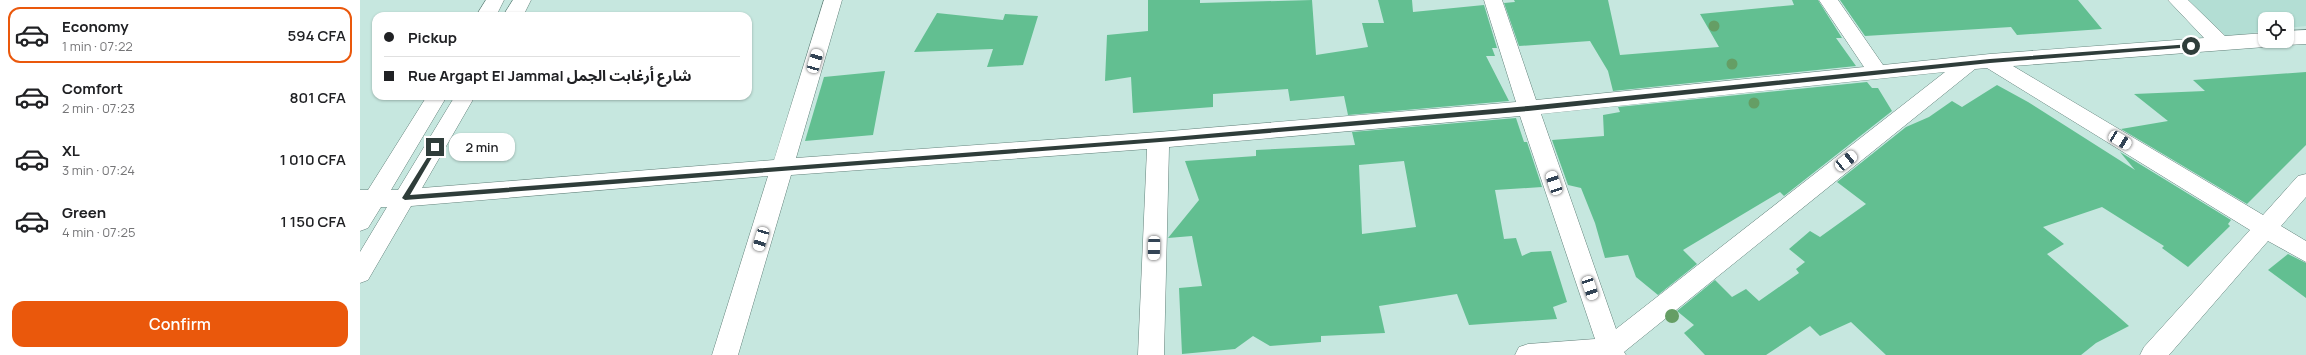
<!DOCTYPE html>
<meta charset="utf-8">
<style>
body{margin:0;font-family:Manrope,"Noto Sans Arabic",sans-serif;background:#f2f2f2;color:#202124;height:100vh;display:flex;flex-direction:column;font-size:15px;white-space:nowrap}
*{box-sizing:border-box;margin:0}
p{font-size:13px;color:#757577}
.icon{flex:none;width:22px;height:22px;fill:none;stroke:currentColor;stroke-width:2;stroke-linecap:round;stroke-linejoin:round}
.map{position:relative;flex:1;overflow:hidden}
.sheet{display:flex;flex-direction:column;background:#fff;width:360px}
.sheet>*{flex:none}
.top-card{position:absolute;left:12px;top:12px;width:380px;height:88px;border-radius:12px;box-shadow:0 1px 3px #0004;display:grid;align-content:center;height:88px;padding:0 12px;background:#fff}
.buttons{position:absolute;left:1898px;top:12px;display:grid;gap:8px}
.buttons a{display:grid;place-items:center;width:36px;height:36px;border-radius:8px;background:#fff;box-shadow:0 1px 3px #0004;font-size:20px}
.end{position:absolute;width:18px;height:18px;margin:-9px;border:5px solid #2f3d3a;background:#fff;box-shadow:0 0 0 2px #fff}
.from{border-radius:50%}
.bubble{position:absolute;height:28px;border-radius:12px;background:#fff;box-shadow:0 1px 3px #0004;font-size:13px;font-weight:600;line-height:28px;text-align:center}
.car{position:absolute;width:12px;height:24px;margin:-12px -6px;border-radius:5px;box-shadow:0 0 3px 1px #0007;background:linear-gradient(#fff 24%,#345 0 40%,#fff 0 76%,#345 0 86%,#fff 0)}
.top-card b{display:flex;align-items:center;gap:14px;height:38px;font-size:15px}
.top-card b+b{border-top:1px solid #e0e0e0}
.top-card i{width:10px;height:10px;background:#202124}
ul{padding:7px 0 0;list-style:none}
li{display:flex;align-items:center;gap:12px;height:56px;margin:0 8px 6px;padding:0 4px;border:2px solid transparent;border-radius:12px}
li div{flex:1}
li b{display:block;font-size:15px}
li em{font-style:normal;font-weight:600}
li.current{border-color:#ea580c}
li>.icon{width:36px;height:36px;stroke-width:1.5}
.action{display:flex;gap:8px;margin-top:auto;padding:8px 12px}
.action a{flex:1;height:46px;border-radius:12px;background:#ea580c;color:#fff;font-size:16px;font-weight:600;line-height:46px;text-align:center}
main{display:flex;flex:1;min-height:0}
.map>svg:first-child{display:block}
</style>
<main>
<section class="sheet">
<ul>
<li class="current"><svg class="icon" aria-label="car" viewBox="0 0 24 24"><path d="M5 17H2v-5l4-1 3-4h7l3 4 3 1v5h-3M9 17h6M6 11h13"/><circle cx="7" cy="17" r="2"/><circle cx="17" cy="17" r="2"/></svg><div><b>Economy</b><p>1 min · 07:22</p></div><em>594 CFA</em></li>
<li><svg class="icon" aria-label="car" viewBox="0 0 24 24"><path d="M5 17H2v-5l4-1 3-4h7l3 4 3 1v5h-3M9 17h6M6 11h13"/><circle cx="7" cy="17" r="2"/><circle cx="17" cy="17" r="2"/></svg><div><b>Comfort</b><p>2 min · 07:23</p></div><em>801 CFA</em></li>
<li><svg class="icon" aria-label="car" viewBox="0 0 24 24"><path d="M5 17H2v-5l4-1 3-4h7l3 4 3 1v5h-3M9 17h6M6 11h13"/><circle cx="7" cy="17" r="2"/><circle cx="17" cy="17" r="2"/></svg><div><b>XL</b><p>3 min · 07:24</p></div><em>1 010 CFA</em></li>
<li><svg class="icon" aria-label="car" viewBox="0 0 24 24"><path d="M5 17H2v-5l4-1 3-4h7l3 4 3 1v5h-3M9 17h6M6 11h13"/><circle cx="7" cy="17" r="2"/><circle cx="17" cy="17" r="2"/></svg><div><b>Green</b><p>4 min · 07:25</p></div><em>1 150 CFA</em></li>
</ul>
<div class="action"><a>Confirm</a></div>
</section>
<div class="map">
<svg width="1946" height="355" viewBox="0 0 1946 355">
<rect width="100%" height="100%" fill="#c6e7df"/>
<!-- built -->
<path fill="#b3ded4" d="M1824 0H1946V26L1927 28V19H1905V31L1861 38Z"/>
<!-- building -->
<path fill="#62bf91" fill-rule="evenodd" d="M788 0H840V3L952 0 956 55 1008 47 1002 23H1024L1018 0H1052L1053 12 1124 5 1137 48H1132L1135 56H1126L1149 101 988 115 984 96 930 101 928 89 853 94V107L773 113 771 77 745 81 747 35 788 31Z
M1154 0H1248L1260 55 1359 47 1340 14 1434 5 1432 0H1458L1482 38H1476L1496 66 1253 91 1248 71 1230 41 1159 46 1144 3 1155 2Z
M1480 0H1718L1742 29 1657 35 1651 27 1505 36Z
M577 13 643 20 645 14 678 16 663 65 627 67 633 49 554 52Z
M525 71 513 135 445 141 464 77Z
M1946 72V145L1887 204 1761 129 1808 121 1774 94 1845 91 1833 80Z
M1507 82 1512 88H1518L1532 111 1424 196 1420 192 1323 250 1337 264 1298 295 1276 277 1268 255 1245 258 1235 223 1221 188 1208 185 1192 140 1244 136 1243 115 1260 112 1258 107Z
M1637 85 1668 102 1775 170 1760 152 1871 220 1868 224 1870 226 1828 267 1802 248 1804 246 1742 207 1683 227 1704 244 1687 254 1769 326 1736 343 1721 355H1526L1491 322 1460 336 1450 326 1406 355H1345L1324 333 1334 325 1317 311 1355 280 1372 297 1386 289 1399 301 1439 273 1436 269 1445 262 1429 249 1450 231 1460 237 1506 204 1477 182 1546 127 1569 117 1592 101 1602 107Z
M1156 118 1164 142H1167L1182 187 1135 190 1144 239 1156 238 1162 256 1171 252 1191 251 1207 302 1193 307 1197 319 1109 325 1097 294 1019 306 1025 333 961 336V342L910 346 893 336 875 349 822 354 819 288 842 286 832 236 808 238 839 200 825 161 896 156V150L995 145 992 132ZM1044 161 1056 227 1002 234 999 165Z
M1928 254 1946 263V298L1908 270Z"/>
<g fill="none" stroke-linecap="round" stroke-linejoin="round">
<!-- minor casing -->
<g stroke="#62817a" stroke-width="1">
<path id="minor" d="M126 0H144L136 16H116Z
M153 0H171L163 16H143Z
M464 0H482L436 158 798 132 1156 102 1124 0H1142L1176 100 1504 67 1459 0H1478L1523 65 1630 54 1844 38 1808 0H1828L1865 36 1905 33V41H1914L1912 45 1905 47 1653 66 1903 215 1938 176 1946 174V197L1921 226 1946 241V262L1908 241 1809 355H1780L1784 347 1890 230 1627 68 1615 69 1264 352 1266 355H1155L1159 347 1168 344 1235 339 1160 116 809 147 804 355H778L787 149 431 175 378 355H352L408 176 51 206 8 280 0 283V252L27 207H21L8 228 0 231V190H8L67 96H87L31 190H38L95 96H115L62 188 414 160ZM1585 72 1256 329 1181 114Z
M1946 30V44L1927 45 1919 41H1927V31Z"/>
</g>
<!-- minor -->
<use href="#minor" fill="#fff" fill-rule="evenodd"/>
</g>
<!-- trees -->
<g fill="#659e65">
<circle cx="1354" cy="26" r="5.5"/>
<circle cx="1372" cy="64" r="5.5"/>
<circle cx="1394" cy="103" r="5.5"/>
<circle cx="1312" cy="316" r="7"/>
</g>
<!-- route -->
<path fill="#2f3d3a" d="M1831 44 1833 47 1630 63 1168 111 813 141 45 200 42 198 75 145 78 147 50 195 813 137 1168 106 1630 59Z"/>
</svg>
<div class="buttons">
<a><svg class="icon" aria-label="locate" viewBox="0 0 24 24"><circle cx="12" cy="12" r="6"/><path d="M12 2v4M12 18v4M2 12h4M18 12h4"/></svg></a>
</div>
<i class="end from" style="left:1831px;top:46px"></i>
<i class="end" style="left:75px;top:147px"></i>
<div class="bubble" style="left:89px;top:133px;width:66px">2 min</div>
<i class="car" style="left:455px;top:61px;rotate:16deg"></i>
<i class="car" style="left:1760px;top:140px;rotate:121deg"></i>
<i class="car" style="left:1486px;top:161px;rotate:51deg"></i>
<i class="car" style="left:1194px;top:183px;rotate:341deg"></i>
<i class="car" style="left:401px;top:239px;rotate:197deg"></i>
<i class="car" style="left:794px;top:248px;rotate:181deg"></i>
<i class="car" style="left:1230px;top:288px;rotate:161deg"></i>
<div class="top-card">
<b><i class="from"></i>Pickup</b>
<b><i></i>Rue Argapt El Jammal شارع أرغابت الجمل</b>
</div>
</div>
</main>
